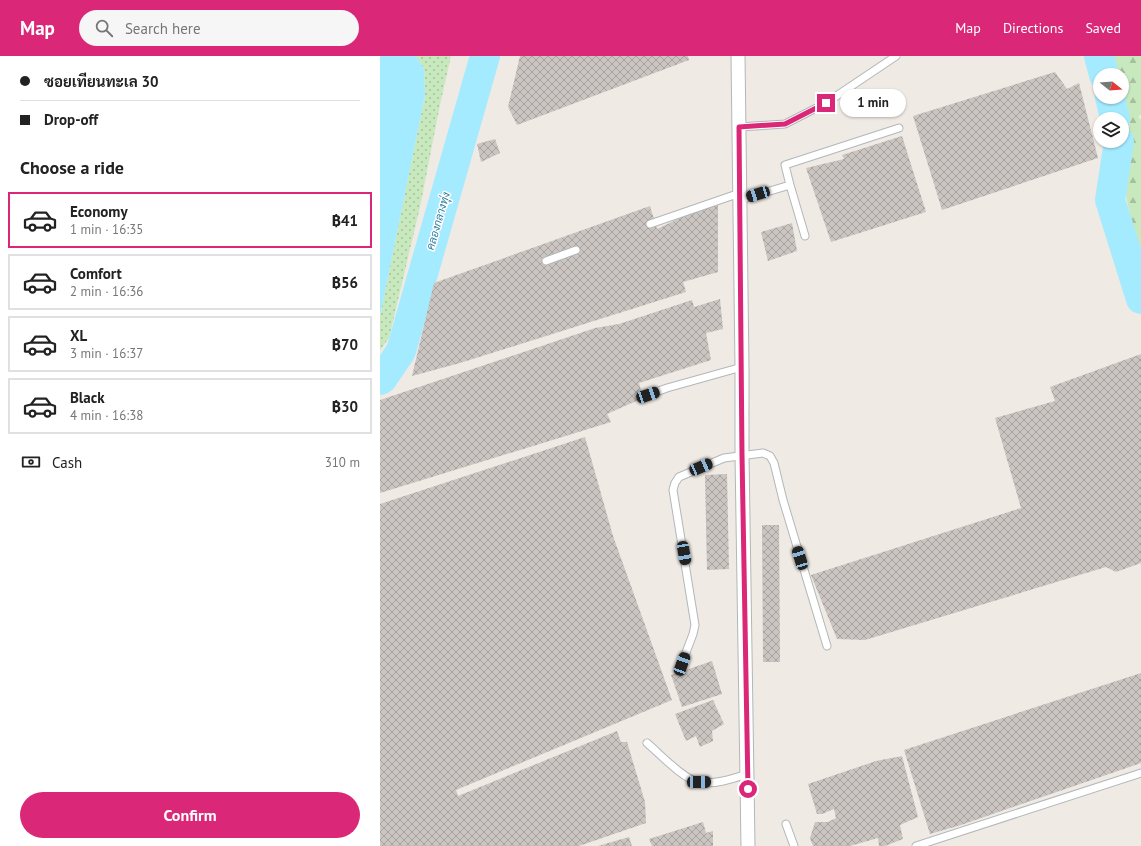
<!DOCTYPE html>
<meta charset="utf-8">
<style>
body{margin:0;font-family:"PT Sans",Sarabun,sans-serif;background:#f6f6f6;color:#222;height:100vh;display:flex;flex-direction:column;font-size:15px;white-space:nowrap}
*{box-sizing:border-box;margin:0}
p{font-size:13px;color:#767676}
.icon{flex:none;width:22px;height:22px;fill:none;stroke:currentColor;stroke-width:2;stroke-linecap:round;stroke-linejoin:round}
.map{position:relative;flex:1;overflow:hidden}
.side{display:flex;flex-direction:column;background:#fff;width:380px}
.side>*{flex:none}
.guide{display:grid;align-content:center;height:88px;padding:0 20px;background:#fff}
.needle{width:26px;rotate:107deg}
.controls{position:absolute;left:713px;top:12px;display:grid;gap:8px}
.controls a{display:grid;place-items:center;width:36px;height:36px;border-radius:50%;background:#fff;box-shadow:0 1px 3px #0004;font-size:20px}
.end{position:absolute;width:18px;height:18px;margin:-9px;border:5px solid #db2777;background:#fff;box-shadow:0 0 0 2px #fff}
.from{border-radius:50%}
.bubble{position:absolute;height:28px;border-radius:14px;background:#fff;box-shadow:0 1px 3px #0004;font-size:13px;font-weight:800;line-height:28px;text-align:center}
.car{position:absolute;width:12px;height:24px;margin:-12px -6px;border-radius:5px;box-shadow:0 0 3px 1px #0007;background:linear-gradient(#222 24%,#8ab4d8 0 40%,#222 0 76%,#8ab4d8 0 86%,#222 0)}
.guide b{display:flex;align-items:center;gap:14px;height:38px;font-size:15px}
.guide b+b{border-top:1px solid #e0e0e0}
.guide i{width:10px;height:10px;background:#222}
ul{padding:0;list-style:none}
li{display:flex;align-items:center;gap:12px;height:56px;margin:0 8px 6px;padding:0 12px;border:2px solid #e0e0e0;border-radius:0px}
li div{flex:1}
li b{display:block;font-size:15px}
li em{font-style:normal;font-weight:800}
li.on{border-color:#db2777}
li>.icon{width:36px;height:36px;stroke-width:1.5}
h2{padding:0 20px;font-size:18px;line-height:48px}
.pay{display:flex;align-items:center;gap:10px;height:44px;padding:0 20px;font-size:15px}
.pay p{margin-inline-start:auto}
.action{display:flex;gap:8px;margin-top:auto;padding:8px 20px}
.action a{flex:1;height:46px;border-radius:24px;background:#db2777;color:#fff;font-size:16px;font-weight:800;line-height:46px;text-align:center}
header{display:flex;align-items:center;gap:24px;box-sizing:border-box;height:56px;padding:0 20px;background:#db2777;color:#fff}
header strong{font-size:19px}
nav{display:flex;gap:22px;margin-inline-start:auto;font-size:14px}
.search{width:280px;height:36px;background:#f6f6f6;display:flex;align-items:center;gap:10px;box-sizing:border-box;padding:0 14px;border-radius:22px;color:#767676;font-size:15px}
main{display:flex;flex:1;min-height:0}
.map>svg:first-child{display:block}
</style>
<header>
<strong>Map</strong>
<div class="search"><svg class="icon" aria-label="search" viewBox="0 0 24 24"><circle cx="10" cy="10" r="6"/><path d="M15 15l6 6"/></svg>Search here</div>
<nav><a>Map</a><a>Directions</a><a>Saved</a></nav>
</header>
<main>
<section class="side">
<div class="guide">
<b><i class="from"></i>ซอยเทียนทะเล 30</b>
<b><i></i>Drop-off</b>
</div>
<h2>Choose a ride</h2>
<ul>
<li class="on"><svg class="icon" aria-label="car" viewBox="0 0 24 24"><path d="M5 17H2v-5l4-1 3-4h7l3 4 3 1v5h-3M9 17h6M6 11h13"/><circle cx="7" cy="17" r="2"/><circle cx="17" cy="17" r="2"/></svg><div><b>Economy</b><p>1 min · 16:35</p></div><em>฿41</em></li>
<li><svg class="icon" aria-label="car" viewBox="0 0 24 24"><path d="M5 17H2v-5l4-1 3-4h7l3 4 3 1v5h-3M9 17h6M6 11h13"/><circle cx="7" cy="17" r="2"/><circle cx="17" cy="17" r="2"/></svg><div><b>Comfort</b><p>2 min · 16:36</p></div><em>฿56</em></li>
<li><svg class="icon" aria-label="car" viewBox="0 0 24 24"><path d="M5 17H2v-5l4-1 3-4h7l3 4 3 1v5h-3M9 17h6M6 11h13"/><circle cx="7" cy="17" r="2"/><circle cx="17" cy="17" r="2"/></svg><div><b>XL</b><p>3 min · 16:37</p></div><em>฿70</em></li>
<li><svg class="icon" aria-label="car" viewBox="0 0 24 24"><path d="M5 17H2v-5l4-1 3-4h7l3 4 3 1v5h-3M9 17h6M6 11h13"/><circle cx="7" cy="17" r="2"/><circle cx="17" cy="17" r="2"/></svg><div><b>Black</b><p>4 min · 16:38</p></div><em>฿30</em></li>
</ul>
<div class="pay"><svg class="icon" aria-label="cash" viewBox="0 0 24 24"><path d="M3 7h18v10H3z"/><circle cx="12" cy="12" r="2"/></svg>Cash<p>310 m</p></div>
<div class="action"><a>Confirm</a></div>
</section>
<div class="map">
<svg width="761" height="790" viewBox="0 0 761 790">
<defs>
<pattern id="grass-dots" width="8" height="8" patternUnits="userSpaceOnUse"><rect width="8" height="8" fill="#c8e9be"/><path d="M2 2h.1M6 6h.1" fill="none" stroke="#a6c09e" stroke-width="1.8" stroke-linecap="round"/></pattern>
<pattern id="forest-firs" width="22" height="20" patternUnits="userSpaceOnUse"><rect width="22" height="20" fill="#c8e9be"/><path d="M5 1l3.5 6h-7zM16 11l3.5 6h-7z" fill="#a6c09e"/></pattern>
<pattern id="building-cross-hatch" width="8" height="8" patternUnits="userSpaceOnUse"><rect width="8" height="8" fill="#cbc5c1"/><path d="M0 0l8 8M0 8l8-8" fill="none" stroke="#a8a3a1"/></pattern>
</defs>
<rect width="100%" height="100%" fill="#f0eae4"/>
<!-- grass -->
<path fill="url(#grass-dots)" d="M36 0H71L60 49 40 151 9 282 0 294V260L45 39 44 13Z"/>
<!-- forest -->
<path fill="url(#forest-firs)" d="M733 0H761V59L758 60 761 64V216L743 125 750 64 742 32V19H739Z"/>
<!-- water -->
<path fill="#a4ebff" d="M0 0H36L44 13 45 39 0 260Z"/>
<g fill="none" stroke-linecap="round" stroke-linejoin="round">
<!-- river -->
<path stroke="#a4ebff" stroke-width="30" d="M719 0 724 19
M730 41 735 63
M739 85 730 144 761 243
M0 324 2 323 21 295 105 0"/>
</g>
<!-- building -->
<path fill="url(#building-cross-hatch)" d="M140 0H308L309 4 137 69 128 51Z
M675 16 687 33 699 27 718 102 562 154 533 60Z
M522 80 546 156 451 186 426 112 464 103 462 99Z
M115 83 120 97 101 106 97 88Z
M338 144V216L303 226 306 236 80 307 32 320 54 227 270 150 277 173Z
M412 167 417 195 388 205 381 176Z
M340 243 343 273 326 277 331 304 259 327 263 342 227 358 231 366 0 437V344L215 272 239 268 312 244 314 251Z
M761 298V507L736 516 726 511 485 584 457 583 431 519 641 452 615 362 675 345 670 331Z
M205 381 233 480 292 644 76 734 78 740 237 675 241 686H247L265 746 266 767 199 790H0V448Z
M347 418 349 513 327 514 325 419Z
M382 469H399L400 606H383Z
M332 605 342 638 302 651 291 619Z
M761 617V707L581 769 550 778 524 694Z
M333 644 344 668 332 675 333 685 320 691 316 680 306 685 295 658Z
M522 700 538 761 520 769 523 783 505 790H499L498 782 470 790H433L430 782 435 766H448L456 762 454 753 442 758H437L428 728 496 705Z
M323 766 326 777 333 775V790H272L269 783Z
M249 781 252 790H218Z"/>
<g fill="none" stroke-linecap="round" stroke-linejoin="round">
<!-- lane casing -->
<g stroke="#b2b7ba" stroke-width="9">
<path id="lane" d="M359 71 405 68 446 47 516 0
M410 129 425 180
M360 144 410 129 405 109 519 72
M270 168 360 137
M166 205 196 194
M268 339 287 332 362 311
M302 607 313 578 315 569 293 434 295 427 299 421 344 402 383 397 390 400 394 407 403 444 447 590
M267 687C279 697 304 724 319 726 334 729 352 723 367 718
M406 768 414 790
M536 790 761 717"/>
</g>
<!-- street casing -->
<g stroke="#b2b7ba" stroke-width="15">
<path id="street" d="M358 0 362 311V399L368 790"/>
</g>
<!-- lane -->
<use href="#lane" stroke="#fff" stroke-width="7"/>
<!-- street -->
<use href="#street" stroke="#fff" stroke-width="13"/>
</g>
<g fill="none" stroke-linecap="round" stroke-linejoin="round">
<!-- route -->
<path stroke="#db2777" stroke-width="5" d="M368 733 362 399 359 71 405 68 446 47"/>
</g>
<g text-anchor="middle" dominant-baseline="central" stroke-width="3" stroke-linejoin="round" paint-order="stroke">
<!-- water labels -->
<g font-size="11" font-style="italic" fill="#327e9e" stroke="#fff">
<text transform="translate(58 165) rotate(-74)">คลองกลางทุ่ง</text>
</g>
</g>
</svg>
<div class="controls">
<a><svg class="needle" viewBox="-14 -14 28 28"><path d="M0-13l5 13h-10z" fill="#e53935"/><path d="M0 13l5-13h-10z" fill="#767676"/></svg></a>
<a><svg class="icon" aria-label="layers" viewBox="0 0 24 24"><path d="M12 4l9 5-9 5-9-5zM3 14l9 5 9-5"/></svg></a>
</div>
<i class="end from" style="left:368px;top:733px"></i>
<i class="end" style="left:446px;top:47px"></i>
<div class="bubble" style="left:460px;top:33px;width:66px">1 min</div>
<i class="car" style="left:378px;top:138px;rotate:253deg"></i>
<i class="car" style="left:268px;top:339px;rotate:71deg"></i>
<i class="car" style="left:321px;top:411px;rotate:67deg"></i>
<i class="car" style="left:304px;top:497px;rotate:170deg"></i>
<i class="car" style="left:420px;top:502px;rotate:343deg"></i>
<i class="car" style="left:302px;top:608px;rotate:20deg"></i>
<i class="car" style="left:319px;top:726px;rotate:89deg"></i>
</div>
</main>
